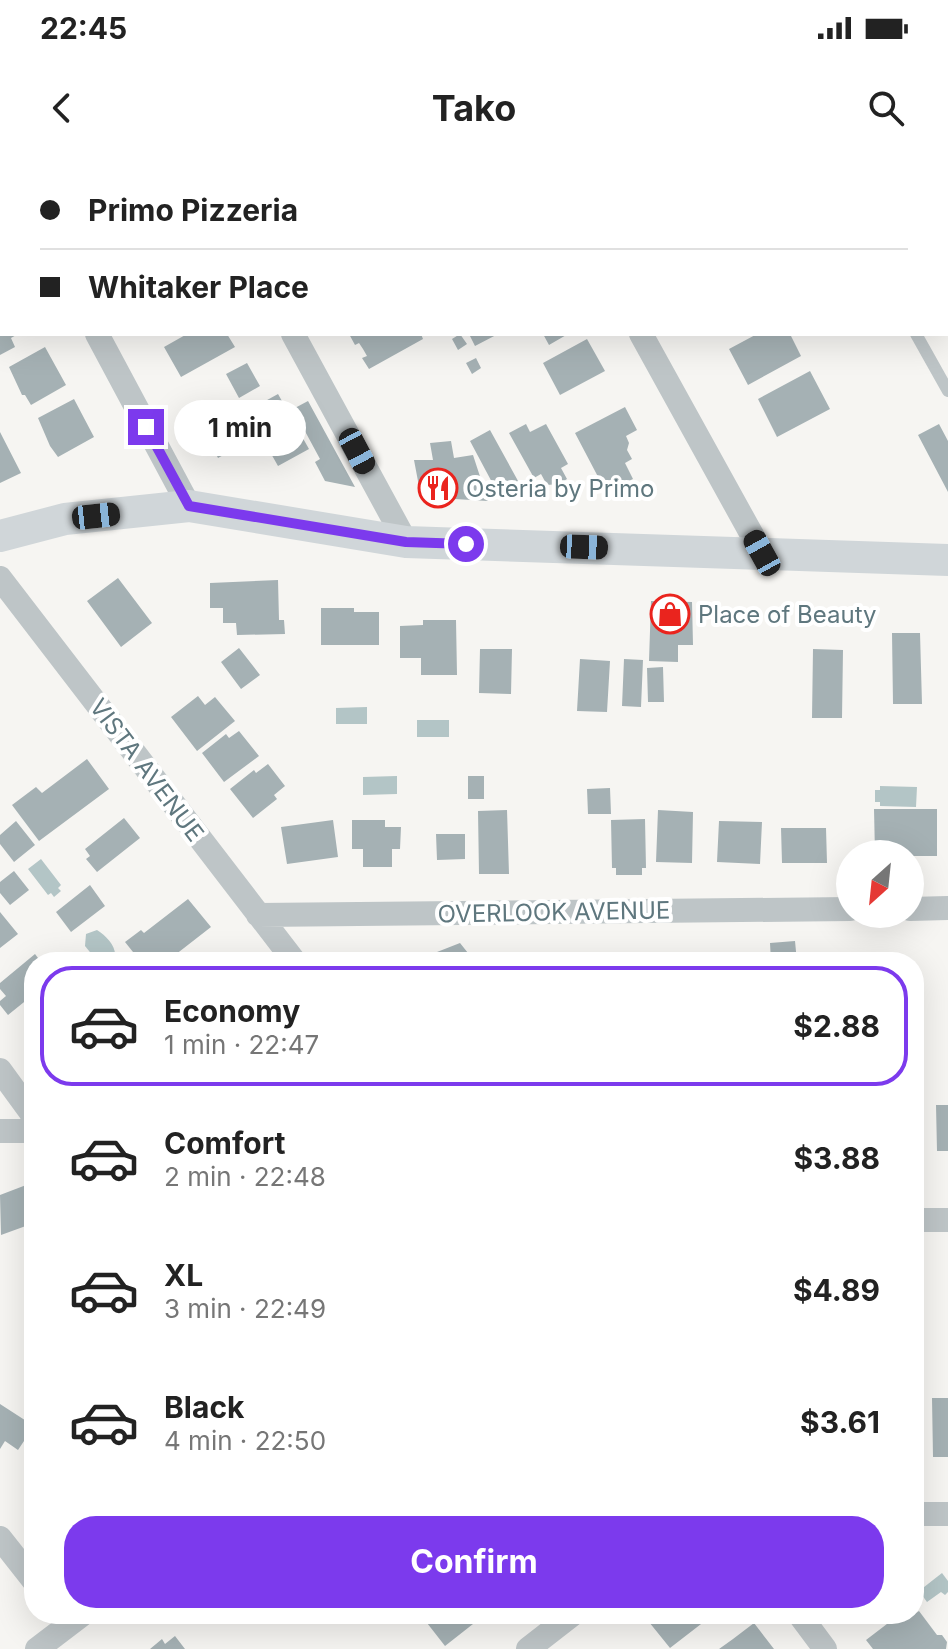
<!DOCTYPE html>
<meta charset="utf-8">
<style>
body{margin:0;font-family:Inter,sans-serif;background:#f6f6f6;color:#222;height:100vh;display:flex;flex-direction:column;font-size:30px;white-space:nowrap}
*{box-sizing:border-box;margin:0}
p{font-size:26px;color:#767676}
.icon{flex:none;width:44px;height:44px;fill:none;stroke:currentColor;stroke-width:2;stroke-linecap:round;stroke-linejoin:round}
.map{position:relative;flex:1;overflow:hidden}
.side{position:absolute;left:24px;top:792px;width:900px;height:672px;display:flex;flex-direction:column;background:#fff;border-radius:32px;box-shadow:0 8px 32px #0002}
.side>*{flex:none}
.guide{position:absolute;left:0px;top:0px;width:948px;height:176px;box-shadow:0 8px 32px #0002;display:grid;align-content:center;height:176px;padding:0 40px;background:#fff}
.needle{width:52px;rotate:207deg}
.fabs{position:absolute;left:836px;top:680px;display:grid;gap:16px}
.fabs a{display:grid;place-items:center;width:88px;height:88px;border-radius:50%;background:#fff;box-shadow:0 8px 32px #0002;font-size:40px}
.end{position:absolute;width:36px;height:36px;margin:-18px;border:10px solid #7c3aed;background:#fff;box-shadow:0 0 0 4px #fff}
.from{border-radius:50%}
.bubble{position:absolute;height:56px;border-radius:28px;background:#fff;box-shadow:0 8px 32px #0002;font-size:26px;font-weight:700;line-height:56px;text-align:center}
.car{position:absolute;width:24px;height:48px;margin:-24px -12px;border-radius:10px;box-shadow:0 0 6px 2px #0007;background:linear-gradient(#222 24%,#8ab4d8 0 40%,#222 0 76%,#8ab4d8 0 86%,#222 0)}
.guide b{display:flex;align-items:center;gap:28px;height:76px;font-size:30px}
.guide b+b{border-top:2px solid #e0e0e0}
.guide i{width:20px;height:20px;background:#222}
ul{padding:14px 0 0;list-style:none}
li{display:flex;align-items:center;gap:24px;height:120px;margin:0 16px 12px;padding:0 24px;border:4px solid transparent;border-radius:32px}
li div{flex:1}
li b{display:block;font-size:30px}
li em{font-style:normal;font-weight:700}
li.on{border-color:#7c3aed}
li>.icon{width:72px;height:72px;stroke-width:1.5}
.cta{display:flex;gap:16px;margin-top:auto;padding:16px 40px}
.cta a{flex:1;height:92px;border-radius:32px;background:#7c3aed;color:#fff;font-size:32px;font-weight:700;line-height:92px;text-align:center}
.status{display:flex;justify-content:space-between;align-items:center;height:56px;padding:0 40px;background:#fff;direction:ltr}
.status svg{height:22px;fill:currentColor}
header{display:flex;justify-content:space-between;align-items:center;height:104px;padding:0 40px;background:#fff;font-size:36px;font-weight:700}
.map>svg:first-child{display:block}
</style>
<div class="status"><b>22:45</b><svg viewBox="0 0 49 12"><path d="M0 12V9h3v3zM5 12V6h3v6zM10 12V3h3v9zM15 12V0h3v12zM26 1h20v11H26zM47 4h2v5h-2z"/></svg></div>
<header><svg class="icon" aria-label="back" viewBox="0 0 24 24"><path d="M15 5l-7 7 7 7"/></svg>Tako<svg class="icon" aria-label="search" viewBox="0 0 24 24"><circle cx="10" cy="10" r="6"/><path d="M15 15l6 6"/></svg></header>
<div class="map">
<svg width="948" height="1489" viewBox="0 0 948 1489">
<rect width="100%" height="100%" fill="#f6f5f2"/>
<!-- water -->
<path fill="#b3c5c6" d="M367 547V564H336V548Z
M417 560H449V577H417Z
M397 616V634L363 635V617Z
M880 626 917 627 916 647 880 646V642H875V630H880Z
M41 699 61 725 58 728 61 731 54 737 51 733 48 735 28 709Z
M97 770C108 777 120 790 113 802H98L85 786 86 774Z
M942 1413 948 1421V1432L945 1435 941 1432 927 1442 919 1431Z"/>
<!-- building -->
<path fill="#a5b1b4" d="M0 174H18L11 178 15 187 0 195Z
M187 174H227L235 187 181 217 164 187Z
M349 174H421L423 179 369 209 362 198 367 196 363 189 359 183 355 185Z
M460 174 467 184 458 190 452 179Z
M469 174H498L475 186Z
M543 174H568L549 185Z
M757 174H790L801 196 748 225 729 189Z
M587 179 605 211 560 235 543 203Z
M45 187 66 225 31 245 25 235H22L9 207Z
M476 198 481 208 472 214 466 203Z
M247 203 260 226 239 238 226 214Z
M810 211 830 249 777 277 758 239Z
M278 234 309 289 278 306 247 251Z
M74 239 94 277 58 297 50 286 38 258Z
M308 241 355 327 325 321 315 302 320 299 293 249Z
M218 243 240 286 218 298 216 294 213 295 195 261 205 255 203 251Z
M625 247 637 270 626 276 629 283 627 290 632 299 625 303 633 319 606 332 575 273Z
M526 264 530 272 546 264 568 304 561 308 567 319 559 324 547 325 541 314 534 318 509 273Z
M939 264 948 281V332L918 275Z
M490 270 523 330 502 341 470 281Z
M0 272 21 313 0 323Z
M451 281 454 298 473 295 488 341 421 337 414 300H433L430 283Z
M118 418 152 463 121 487 87 441Z
M278 420 279 460H284L285 474 237 475 236 463H223V448H210V423Z
M651 441 692 442 693 485H678V502L649 501Z
M321 448H354V452H379V485H321Z
M423 460H456L457 515H421V498H400V466L423 465Z
M892 473H920L922 544H893Z
M239 488 260 515 241 529 221 502Z
M480 489H512L511 534 479 533Z
M813 489 843 490 842 558H812Z
M580 499 610 501 607 552 577 551Z
M624 499 643 500 641 547 622 546Z
M663 507 664 542H648L647 508Z
M198 536 205 545 215 537 235 561 197 591 171 557Z
M239 571 259 596 224 622 202 593 226 574 229 578Z
M87 599 109 629 39 681 12 645 36 627 42 633Z
M268 604 285 626 274 635 277 639 253 658 230 629 254 610 256 613Z
M468 616H484V639H468Z
M610 628 611 654H588L587 629Z
M874 649H937V696H913V700H910V694H875Z
M507 650 509 714H479L478 651Z
M658 650 693 652 692 703 656 702Z
M124 658 140 678 97 712 86 699 90 696 85 689Z
M645 659 646 708H642V715H616V708H612L611 660Z
M333 660 338 697 287 704 281 667Z
M352 660H385V667H401L400 689H392V707H363V689H352Z
M16 661 35 685 14 702 0 684V675Z
M719 661 762 662 760 704 717 702Z
M781 668H826L827 703H782Z
M436 674H465V699L437 700Z
M14 711 29 730 10 745 0 733V722Z
M90 725 105 746 71 772 56 752Z
M188 739 211 767 166 802H141L125 782 141 770 144 773Z
M0 752 18 774 0 788Z
M795 781 797 802H771L770 783Z
M460 783 472 798 467 802H445L437 792Z
M35 794 41 802H34V834L8 855 0 845V841L6 836 0 829V823Z
M936 945H948V991H937Z
M34 1022V1063L1 1075 0 1035Z
M932 1238H948V1297H933Z
M0 1244 34 1266 18 1290 5 1281 0 1289Z
M919 1451 937 1475H942L947 1482 946 1489H873L866 1480 900 1454 907 1459Z
M420 1454H466L473 1464 445 1486Z
M659 1454H714L670 1488 649 1462Z
M754 1463 774 1489H719L733 1479Z
M175 1476 185 1489H150L162 1479 165 1484Z"/>
<g fill="none" stroke-linecap="round" stroke-linejoin="round">
<!-- lane -->
<path stroke="#bec5c7" stroke-width="12" d="M916 174 948 231"/>
<!-- street -->
<path stroke="#bec5c7" stroke-width="24" d="M3 0 4 2
M198 0 199 2
M544 0 545 2
M0 30 2 29
M97 174 189 346
M293 174 406 382
M641 174 762 393
M0 418 295 802
M910 749 948 748
M258 755 850 749
M0 910 32 954 33 964 28 971H0
M914 1060H948
M914 1354H948
M0 1378 34 1421
M799 1454 825 1489
M37 1489 83 1454
M528 1489 573 1454"/>
<!-- secondary -->
<path stroke="#d0d6d9" stroke-width="32" d="M0 376 65 359 189 346 406 382 948 400"/>
</g>
<g fill="none" stroke-linecap="round" stroke-linejoin="round">
<!-- route -->
<path stroke="#7c3aed" stroke-width="10" d="M146 267 189 346 406 382 466 384"/>
</g>
<!-- icons -->
<defs>
<g id="restaurant-ring" transform="scale(2)"><circle r="9.5" fill="#fff" stroke="#ea241e" stroke-width="1.5"/><path d="M-5-6h1v4h1v-4h1v4h1v-4h1v5L-1.5 .5V6h-2V.5L-5-1ZM5-6V6H3V1.5H1.5Q1.5-4 5-6Z" fill="#ea241e"/></g>
<g id="shop-ring" transform="scale(2)"><circle r="9.5" fill="#fff" stroke="#ea241e" stroke-width="1.5"/><path d="M-5-2.5h2.3a2.7 3.5 0 0 1 5.4 0H5L5.5 6h-11ZM-1.5-2.5h3a1.5 2.3 0 0 0-3 0Z" fill="#ea241e"/></g>
</defs>
<g fill-rule="evenodd">
<use href="#restaurant-ring" x="438" y="328"/>
<use href="#shop-ring" x="670" y="454"/>
</g>
<g text-anchor="middle" dominant-baseline="central" stroke-width="8" stroke-linejoin="round" paint-order="stroke">
<!-- poi labels -->
<g font-size="24" fill="#5f777e" stroke="#fff" text-anchor="start">
<text x="466" y="328">Osteria by Primo</text>
<text x="698" y="454">Place of Beauty</text>
</g>
<!-- street labels -->
<g font-size="24" fill="#5f777e" stroke="#fff">
<text transform="translate(147 610) rotate(53)">VISTA AVENUE</text>
<text transform="translate(554 752) rotate(-1)">OVERLOOK AVENUE</text>
</g>
</g>
</svg>
<div class="fabs">
<a><svg class="needle" viewBox="-14 -14 28 28"><path d="M0-13l5 13h-10z" fill="#e53935"/><path d="M0 13l5-13h-10z" fill="#767676"/></svg></a>
</div>
<i class="end from" style="left:466px;top:384px"></i>
<i class="end" style="left:146px;top:267px"></i>
<div class="bubble" style="left:174px;top:240px;width:132px">1 min</div>
<i class="car" style="left:357px;top:291px;rotate:152deg"></i>
<i class="car" style="left:96px;top:356px;rotate:84deg"></i>
<i class="car" style="left:584px;top:387px;rotate:92deg"></i>
<i class="car" style="left:762px;top:393px;rotate:331deg"></i>
<div class="guide">
<b><i class="from"></i>Primo Pizzeria</b>
<b><i></i>Whitaker Place</b>
</div>
<section class="side">
<ul>
<li class="on"><svg class="icon" aria-label="car" viewBox="0 0 24 24"><path d="M5 17H2v-5l4-1 3-4h7l3 4 3 1v5h-3M9 17h6M6 11h13"/><circle cx="7" cy="17" r="2"/><circle cx="17" cy="17" r="2"/></svg><div><b>Economy</b><p>1 min · 22:47</p></div><em>$2.88</em></li>
<li><svg class="icon" aria-label="car" viewBox="0 0 24 24"><path d="M5 17H2v-5l4-1 3-4h7l3 4 3 1v5h-3M9 17h6M6 11h13"/><circle cx="7" cy="17" r="2"/><circle cx="17" cy="17" r="2"/></svg><div><b>Comfort</b><p>2 min · 22:48</p></div><em>$3.88</em></li>
<li><svg class="icon" aria-label="car" viewBox="0 0 24 24"><path d="M5 17H2v-5l4-1 3-4h7l3 4 3 1v5h-3M9 17h6M6 11h13"/><circle cx="7" cy="17" r="2"/><circle cx="17" cy="17" r="2"/></svg><div><b>XL</b><p>3 min · 22:49</p></div><em>$4.89</em></li>
<li><svg class="icon" aria-label="car" viewBox="0 0 24 24"><path d="M5 17H2v-5l4-1 3-4h7l3 4 3 1v5h-3M9 17h6M6 11h13"/><circle cx="7" cy="17" r="2"/><circle cx="17" cy="17" r="2"/></svg><div><b>Black</b><p>4 min · 22:50</p></div><em>$3.61</em></li>
</ul>
<div class="cta"><a>Confirm</a></div>
</section>
</div>
